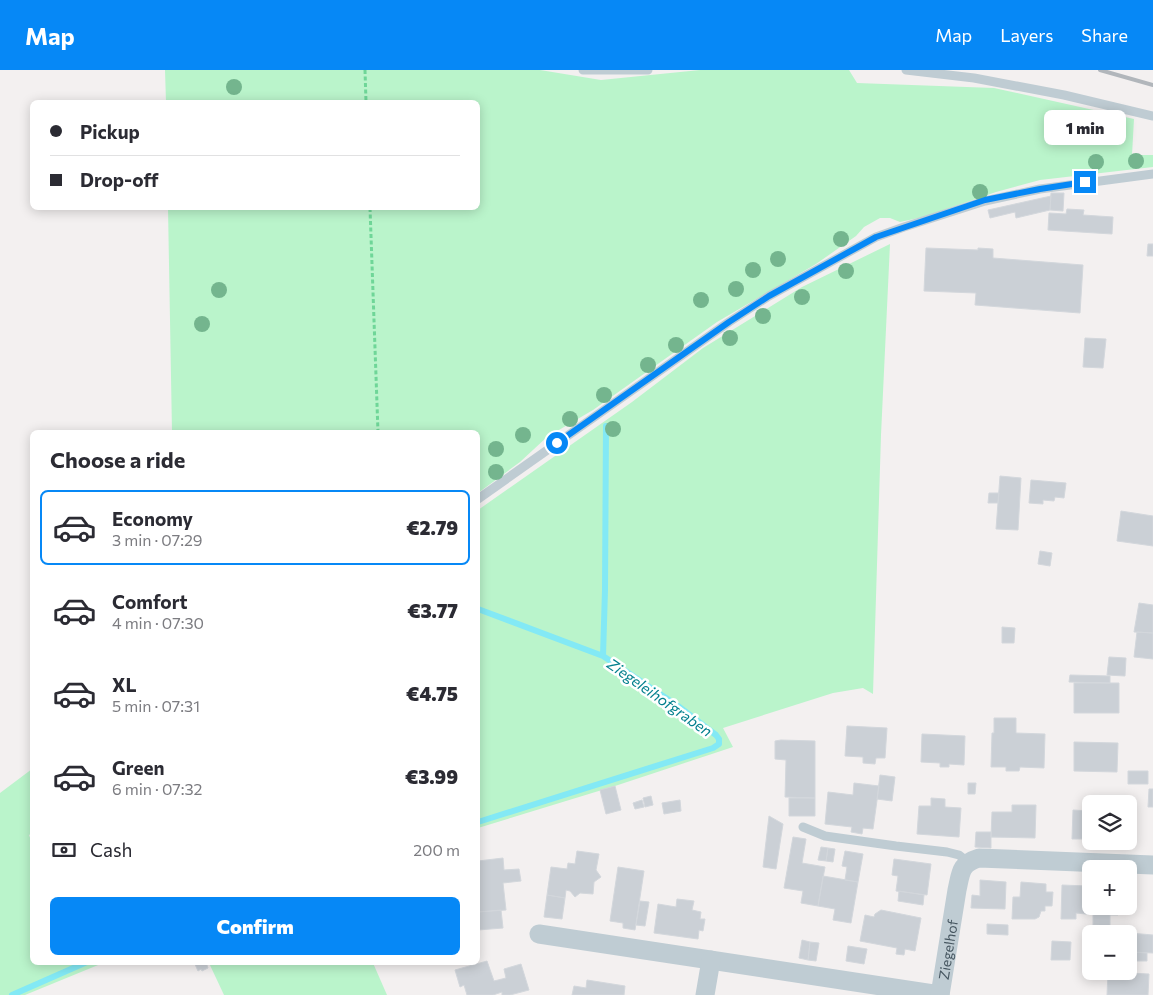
<!DOCTYPE html>
<meta charset="utf-8">
<style>
body{margin:0;font-family:Commissioner,sans-serif;background:#f7f7f7;color:#2b2b33;height:100vh;display:flex;flex-direction:column;font-size:19px;white-space:nowrap}
*{box-sizing:border-box;margin:0}
p{font-size:16px;color:#7c7c81}
.icon{flex:none;width:28px;height:28px;fill:none;stroke:currentColor;stroke-width:2;stroke-linecap:round;stroke-linejoin:round}
.map{position:relative;flex:1;overflow:hidden}
.details{position:absolute;left:30px;top:360px;width:450px;height:535px;display:flex;flex-direction:column;background:#fff;border-radius:8px;box-shadow:0 2px 12px #0003}
.details>*{flex:none}
.top-card{position:absolute;left:30px;top:30px;width:450px;height:110px;border-radius:8px;box-shadow:0 2px 12px #0003;display:grid;align-content:center;height:110px;padding:0 20px;background:#fff}
.buttons{position:absolute;left:1082px;top:725px;display:grid;gap:10px}
.buttons a{display:grid;place-items:center;width:55px;height:55px;border-radius:8px;background:#fff;box-shadow:0 2px 12px #0003;font-size:25px}
.end{position:absolute;width:22px;height:22px;margin:-11px;border:6px solid #0688f6;background:#fff;box-shadow:0 0 0 2px #fff}
.from{border-radius:50%}
.bubble{position:absolute;height:35px;border-radius:8px;background:#fff;box-shadow:0 2px 12px #0003;font-size:16px;font-weight:800;line-height:35px;text-align:center}
.top-card b{display:flex;align-items:center;gap:18px;height:48px;font-size:19px}
.top-card b+b{border-top:1px solid #e1e1e2}
.top-card i{width:12px;height:12px;background:#2b2b33}
ul{padding:0;list-style:none}
li{display:flex;align-items:center;gap:15px;height:75px;margin:0 10px 8px;padding:0 10px;border:2px solid transparent;border-radius:8px}
li div{flex:1}
li b{display:block;font-size:19px}
li em{font-style:normal;font-weight:800}
li.active{border-color:#0688f6}
li>.icon{width:45px;height:45px;stroke-width:1.5}
h2{padding:0 20px;font-size:22px;line-height:60px}
.pay{display:flex;align-items:center;gap:12px;height:55px;padding:0 20px;font-size:19px}
.pay p{margin-inline-start:auto}
.primary-button{display:flex;gap:10px;margin-top:auto;padding:10px 20px}
.primary-button a{flex:1;height:58px;border-radius:8px;background:#0688f6;color:#fff;font-size:20px;font-weight:800;line-height:58px;text-align:center}
header{display:flex;align-items:center;gap:30px;box-sizing:border-box;height:70px;padding:0 25px;background:#0688f6;color:#fff}
header strong{font-size:24px}
nav{display:flex;gap:28px;margin-inline-start:auto;font-size:18px}
.map>svg:first-child{display:block}
</style>
<header>
<strong>Map</strong>
<nav><a>Map</a><a>Layers</a><a>Share</a></nav>
</header>
<div class="map">
<svg width="1153" height="925" viewBox="0 0 1153 925">
<rect width="100%" height="100%" fill="#f3f0f0"/>
<!-- green -->
<path fill="#baf4cb" d="M165 0H540L601 10 700 0H849L857 13 994 18 1134 49 1132 85H1153V97L1040 110 996 122 923 147 900 152 890 148H880L864 157 856 166 816 194 717 252 593 340 547 367 520 392 478 423V362H172L168 138H478V32H166Z
M890 174 881 365 873 624 863 618 833 623 723 658 733 677 615 716 478 758V440L632 332 703 278 802 217Z
M32 699V763L29 765 32 773V892L103 893 25 925H0V723Z
M209 893H373L387 925H224Z"/>
<g fill="none" stroke-linecap="round" stroke-linejoin="round">
<!-- stream -->
<path stroke="#83e9f5" stroke-width="6" d="M478 539 603 586
M478 752 713 678 719 674V669L716 665 678 636 603 586 605 520 606 356
M12 925 87 892"/>
</g>
<!-- building -->
<path fill="#cbd0d6" stroke="#d3d7dc" d="M1051 123H1064L1063 141 1050 140Z
M1051 126 1050 140 1016 148 1015 142 990 148 988 140Z
M1067 139 1084 140 1083 145 1113 147 1112 164 1048 160 1049 143 1066 144Z
M1148 174H1153V186H1147Z
M926 178 978 180V178L993 179V188L1083 195 1080 243 975 235 976 223 924 221Z
M1085 268 1106 269 1103 298 1083 297Z
M1000 406 1021 408 1018 460 996 459Z
M1031 410 1066 413 1064 428 1055 427 1054 431 1043 430V434L1029 433Z
M989 423H999L998 433H988Z
M1121 441 1153 446V476L1117 471Z
M1040 481 1052 483 1050 496 1038 494Z
M1139 533 1153 535V563L1134 562Z
M1002 557 1015 558 1014 573H1002Z
M1137 562 1153 563V589L1134 587Z
M1109 587 1126 588 1125 606 1107 605Z
M1070 605 1110 606V613L1069 612Z
M1074 613H1119V643H1074Z
M994 648H1016V663L1045 664 1044 698 1020 697 1019 701H1006V697H991L992 663H994Z
M847 656 887 658 885 688H876L875 694 863 693V687L845 686Z
M922 664 965 666 964 695 949 694V697H940V693L921 692Z
M781 670 815 671V728L785 727 786 690 775 689V671Z
M1074 672 1118 673 1117 702 1074 701Z
M1128 701H1148V714H1128Z
M880 705 895 707 892 731 877 729Z
M854 713 879 716 873 759 863 758 862 764 851 762 852 757 825 754 828 722 853 725Z
M968 713H976L975 724H968Z
M615 716 621 740 606 744 600 720Z
M1149 719H1153V737H1148Z
M651 726 653 735 645 737 643 728Z
M789 728H815V746H789Z
M931 728 945 729V737L961 738 959 767 917 764 919 736H931Z
M642 730 644 737 635 739 633 733Z
M680 730 681 741 664 744 662 733Z
M1012 735H1036L1035 768 991 767 992 742H1012Z
M1073 740 1091 741V769H1072Z
M769 746 783 754 776 799 763 797Z
M976 762H991V778L975 777Z
M793 767 806 769 802 793 825 797 818 836 801 833 803 821 784 818Z
M821 777 828 778 826 791 818 790Z
M828 778 835 779 833 792 826 791Z
M577 781 599 784 596 800 601 807 594 812 593 824 580 823 575 827 570 821 566 820 565 828 547 825 551 797 567 799 568 793 575 794Z
M845 781 863 784 858 812 845 810 847 797 842 796Z
M503 788 504 800 519 799 521 811 503 813 506 840 478 842V791Z
M894 789 931 794 927 825 896 821 898 806 892 805Z
M618 797 644 801 635 860 623 858V853L610 851Z
M823 806 858 812 851 853 833 850 835 839 818 836Z
M980 810 1006 812 1005 839 971 838 972 825 980 826Z
M1021 812 1046 814V822H1053L1052 836H1045V841H1041L1039 847 1035 849H1012L1013 827H1020Z
M1062 815 1087 816 1086 844 1076 843V849H1061Z
M1087 816H1091V836H1118V845H1110V856L1093 855V844H1086Z
M899 821 924 825 923 835 898 831Z
M547 825 565 828 562 849 544 847Z
M677 829 694 831 692 840 701 842 700 849H705L703 861 699 860 698 869 654 863 658 834 676 837Z
M640 831 649 832 645 856 636 855Z
M501 840 503 858 478 860V842Z
M881 840 921 848 915 881 905 879 904 885 896 884 897 878 860 871 865 845 874 847 875 844Z
M987 854 1008 855V865L987 864Z
M1130 863 1153 865V883L1130 882Z
M802 870 810 872 808 890 799 888Z
M1052 871 1071 872 1070 890H1051Z
M810 872 819 873 816 891 808 890Z
M848 876 867 879 864 894 846 891Z
M1129 882 1147 883V891H1129Z
M487 891 494 911 506 908 504 899 521 894 529 920 510 925H502V922L493 925H467L464 915 460 917 455 900Z
M194 892H206L208 898 202 901 201 899 198 901Z
M1108 902 1149 904 1148 925H1107Z
M587 910 625 916 624 925H572L574 916 586 918Z"/>
<g fill="none" stroke-linecap="round" stroke-linejoin="round">
<!-- path -->
<path stroke="#6fd698" stroke-width="3" stroke-dasharray="4 2.5" stroke-linecap="butt" d="M365 0 366 32
M370 138 378 362"/>
<!-- service -->
<path stroke="#bfccd3" stroke-width="9" d="M583 0H648
M906 0 974 8 1064 25 1153 46
M478 429 729 252 769 226 876 167 904 157 985 131 1040 119 1153 104
M803 757 825 766 896 776 947 782 959 785 968 792"/>
<!-- minor -->
<g stroke="#bfccd3" stroke-width="19">
<path d="M539 864 940 925"/>
<path d="M705 925 711 890"/>
<path id="s1" d="M940 925 957 820C961 802 960 794 979 788L1153 795"/>
</g>
<!-- rail -->
<path stroke="#b1b6bb" stroke-width="4" d="M1100 0 1153 15"/>
</g>
<!-- trees -->
<g fill="#74b58e">
<circle cx="234" cy="17" r="8"/>
<circle cx="1136" cy="91" r="8"/>
<circle cx="1096" cy="92" r="8"/>
<circle cx="980" cy="122" r="8"/>
<circle cx="841" cy="169" r="8"/>
<circle cx="778" cy="189" r="8"/>
<circle cx="753" cy="200" r="8"/>
<circle cx="846" cy="201" r="8"/>
<circle cx="736" cy="219" r="8"/>
<circle cx="219" cy="220" r="8"/>
<circle cx="802" cy="227" r="8"/>
<circle cx="701" cy="230" r="8"/>
<circle cx="763" cy="246" r="8"/>
<circle cx="202" cy="254" r="8"/>
<circle cx="730" cy="268" r="8"/>
<circle cx="676" cy="275" r="8"/>
<circle cx="648" cy="295" r="8"/>
<circle cx="604" cy="325" r="8"/>
<circle cx="570" cy="349" r="8"/>
<circle cx="613" cy="359" r="8"/>
<circle cx="523" cy="365" r="8"/>
<circle cx="496" cy="379" r="8"/>
<circle cx="496" cy="402" r="8"/>
</g>
<g fill="none" stroke-linecap="round" stroke-linejoin="round">
<!-- route -->
<path stroke="#0688f6" stroke-width="6" d="M557 373 729 252 769 226 876 167 985 130 1040 119 1085 112"/>
</g>
<g text-anchor="middle" dominant-baseline="central" stroke-width="5" stroke-linejoin="round" paint-order="stroke">
<!-- street labels -->
<g font-size="14" fill="#465660" stroke="#fff">
<text stroke="none"><textPath href="#s1" startOffset="46">Ziegelhof</textPath></text>
</g>
<!-- water labels -->
<g font-size="15" font-style="italic" fill="#04808e" stroke="#fff">
<text transform="translate(660 627) rotate(35)">Ziegeleihofgraben</text>
</g>
</g>
</svg>
<div class="buttons">
<a><svg class="icon" aria-label="layers" viewBox="0 0 24 24"><path d="M12 4l9 5-9 5-9-5zM3 14l9 5 9-5"/></svg></a>
<a>+</a>
<a>−</a>
</div>
<i class="end from" style="left:557px;top:373px"></i>
<i class="end" style="left:1085px;top:112px"></i>
<div class="bubble" style="left:1044px;top:40px;width:82px">1 min</div>
<div class="top-card">
<b><i class="from"></i>Pickup</b>
<b><i></i>Drop-off</b>
</div>
<section class="details">
<h2>Choose a ride</h2>
<ul>
<li class="active"><svg class="icon" aria-label="car" viewBox="0 0 24 24"><path d="M5 17H2v-5l4-1 3-4h7l3 4 3 1v5h-3M9 17h6M6 11h13"/><circle cx="7" cy="17" r="2"/><circle cx="17" cy="17" r="2"/></svg><div><b>Economy</b><p>3 min · 07:29</p></div><em>€2.79</em></li>
<li><svg class="icon" aria-label="car" viewBox="0 0 24 24"><path d="M5 17H2v-5l4-1 3-4h7l3 4 3 1v5h-3M9 17h6M6 11h13"/><circle cx="7" cy="17" r="2"/><circle cx="17" cy="17" r="2"/></svg><div><b>Comfort</b><p>4 min · 07:30</p></div><em>€3.77</em></li>
<li><svg class="icon" aria-label="car" viewBox="0 0 24 24"><path d="M5 17H2v-5l4-1 3-4h7l3 4 3 1v5h-3M9 17h6M6 11h13"/><circle cx="7" cy="17" r="2"/><circle cx="17" cy="17" r="2"/></svg><div><b>XL</b><p>5 min · 07:31</p></div><em>€4.75</em></li>
<li><svg class="icon" aria-label="car" viewBox="0 0 24 24"><path d="M5 17H2v-5l4-1 3-4h7l3 4 3 1v5h-3M9 17h6M6 11h13"/><circle cx="7" cy="17" r="2"/><circle cx="17" cy="17" r="2"/></svg><div><b>Green</b><p>6 min · 07:32</p></div><em>€3.99</em></li>
</ul>
<div class="pay"><svg class="icon" aria-label="cash" viewBox="0 0 24 24"><path d="M3 7h18v10H3z"/><circle cx="12" cy="12" r="2"/></svg>Cash<p>200 m</p></div>
<div class="primary-button"><a>Confirm</a></div>
</section>
</div>
